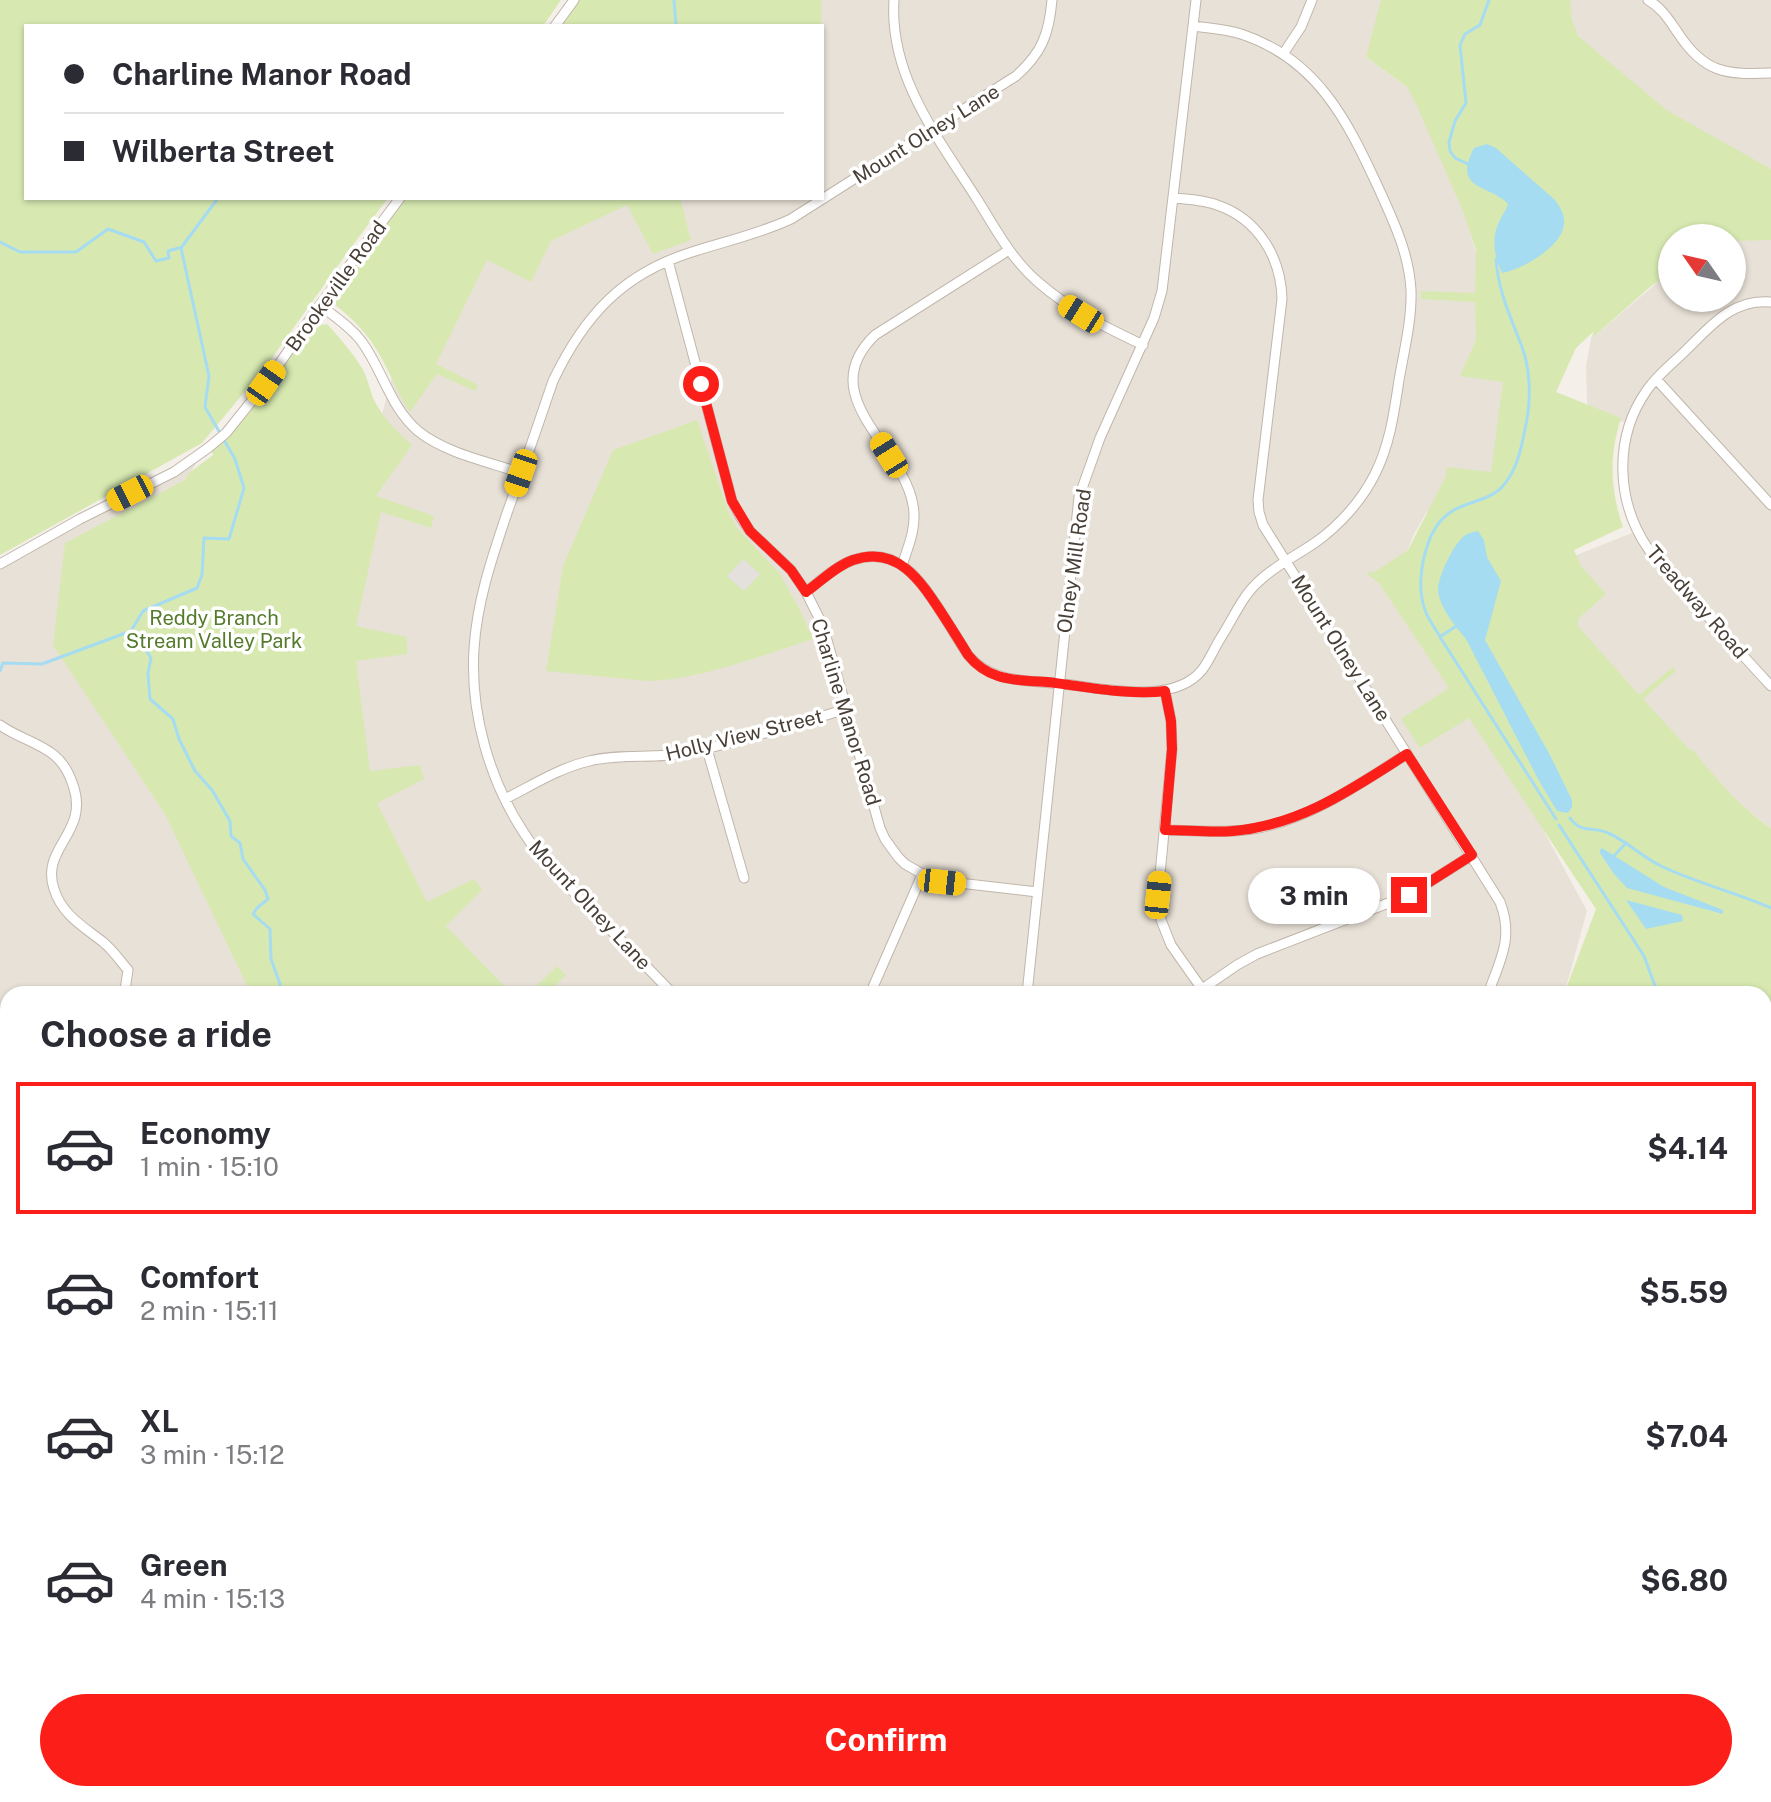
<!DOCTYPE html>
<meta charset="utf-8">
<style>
body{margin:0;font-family:"Public Sans",sans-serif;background:#f7f7f7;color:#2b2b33;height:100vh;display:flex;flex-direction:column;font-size:30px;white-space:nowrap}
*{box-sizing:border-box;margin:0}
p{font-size:26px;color:#7c7c81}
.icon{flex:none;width:44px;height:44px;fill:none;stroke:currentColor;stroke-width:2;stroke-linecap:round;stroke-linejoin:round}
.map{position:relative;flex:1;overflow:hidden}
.panel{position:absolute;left:0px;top:986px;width:1772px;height:816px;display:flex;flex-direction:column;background:#fff;border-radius:24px 24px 0 0;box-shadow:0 2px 6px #0004}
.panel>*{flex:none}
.hud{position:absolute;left:24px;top:24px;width:800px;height:176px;border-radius:0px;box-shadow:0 2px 6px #0004;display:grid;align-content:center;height:176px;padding:0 40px;background:#fff}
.needle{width:52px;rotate:304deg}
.buttons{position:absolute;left:1658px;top:224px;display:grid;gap:16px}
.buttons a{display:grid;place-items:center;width:88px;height:88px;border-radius:50%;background:#fff;box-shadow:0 2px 6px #0004;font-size:40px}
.end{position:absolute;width:36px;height:36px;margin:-18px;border:10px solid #fb1e19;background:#fff;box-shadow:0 0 0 4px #fff}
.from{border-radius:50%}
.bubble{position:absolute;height:56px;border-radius:28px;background:#fff;box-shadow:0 2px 6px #0004;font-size:26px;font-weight:700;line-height:56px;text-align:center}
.car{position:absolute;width:24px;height:48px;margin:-24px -12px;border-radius:10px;box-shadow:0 0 6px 2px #0007;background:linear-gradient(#f5c518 24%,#345 0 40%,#f5c518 0 76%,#345 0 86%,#f5c518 0)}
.hud b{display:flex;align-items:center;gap:28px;height:76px;font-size:30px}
.hud b+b{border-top:2px solid #e1e1e2}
.hud i{width:20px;height:20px;background:#2b2b33}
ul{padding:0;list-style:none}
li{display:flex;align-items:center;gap:24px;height:132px;margin:0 16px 12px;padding:0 24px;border:4px solid transparent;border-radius:0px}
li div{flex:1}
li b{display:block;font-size:30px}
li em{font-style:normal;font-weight:700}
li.current{border-color:#fb1e19}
li>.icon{width:72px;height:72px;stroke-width:1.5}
h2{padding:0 40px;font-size:36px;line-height:96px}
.primary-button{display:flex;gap:16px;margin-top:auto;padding:16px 40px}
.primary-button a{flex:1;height:92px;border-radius:48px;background:#fb1e19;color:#fff;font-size:32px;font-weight:700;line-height:92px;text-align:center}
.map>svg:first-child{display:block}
</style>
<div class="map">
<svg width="1771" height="1802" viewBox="0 0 1771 1802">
<rect width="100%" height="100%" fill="#f4efe9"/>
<!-- residential -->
<path fill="#e8e1d7" d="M812 0H1382L1366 57 1415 93 1465 216 1513 376 1503 472 1453 490 1426 513 1414 534 1401 566 1587 911 1568 980 1563 994H481L359 791 349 674 371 456 397 358 449 270 576 198H822V26H809Z
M1568 0H1771V181L1738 169 1587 52 1574 28Z
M1771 229V828L1745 809 1723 787 1693 750 1672 745 1583 650 1559 562 1637 531 1624 491 1630 423 1598 417 1587 403 1586 366 1591 339 1658 282 1672 272V298H1732V238Z
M203 451 156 535 256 994H8V1151L0 1142V564L174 472Z
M1771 1013V1802H1061L1060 1794H1764V1018Z"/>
<!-- education -->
<path fill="#ede2d3" d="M943 1794H1060L1061 1802H944Z"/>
<!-- green -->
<path fill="#d7e9b1" d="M0 0H561L543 26H26V198H388L347 253 267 365 202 443 0 555Z
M573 0H821V26H554Z
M1381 0H1570L1572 20 1578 36 1668 111 1771 169V240L1732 241V238H1672V272L1650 287 1591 339 1594 331 1576 348 1556 392 1621 418C1609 455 1610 490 1623 527L1574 550 1581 566 1606 594 1578 619V626L1639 695 1673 667 1676 671 1643 699 1688 748 1693 750C1717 779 1739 807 1771 828V1013L1764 1018V994H1564L1596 909 1469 718 1420 748 1401 719 1449 688 1379 583 1367 574 1371 571 1373 573 1408 550 1446 476 1447 467 1491 472 1503 382 1460 376 1476 340 1475 302 1421 299V291L1475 293 1476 250 1462 209 1416 104 1407 87 1366 57Z
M402 198H680L691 240 653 254 627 205 551 241 531 282 487 260 436 364 478 385 475 391 437 374 410 412C399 395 392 378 383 361 369 334 351 316 327 299Z
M313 318 323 325 327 324C340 338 353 353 363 370 368 379 370 391 374 400 383 418 397 432 412 445L376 496 434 516 431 528 381 512 356 626 407 637V654L356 661 370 771 420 765 424 779 377 803 427 902 474 879 482 890 446 926 512 994H251L165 814 53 645 65 543 185 480 189 473 213 455 211 448Z
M697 420 727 508 737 528 779 573 799 608 813 639C763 655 699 680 648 681L546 671 563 566 613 450Z
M557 966 566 975 547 994H528Z
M300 1794H943L944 1802H300Z"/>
<!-- parking -->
<path fill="#e3e0dd" d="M743 559 760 574 744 591 727 576Z"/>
<!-- water -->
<path fill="#a5dcf1" d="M1487 144 1496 148 1555 200C1560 207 1565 214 1564 224 1562 247 1523 269 1502 273 1494 256 1491 239 1499 222 1502 215 1506 211 1508 204 1491 185 1451 191 1474 148Z
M1478 531 1484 540 1487 557 1501 581 1485 640 1550 755 1572 800V807L1568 813 1557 811 1538 779 1466 639C1456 627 1439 607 1438 590 1438 577 1452 548 1461 539 1465 534 1472 532 1478 531Z
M1602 848 1664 887 1723 910V914L1627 888 1614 874 1600 853V850Z
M1626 900 1682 915 1683 921 1646 929Z"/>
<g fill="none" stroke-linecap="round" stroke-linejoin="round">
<!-- stream -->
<path stroke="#a5dcf1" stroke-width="3" d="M674 0 676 26
M1468 164 1455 158 1450 151 1449 142 1455 121 1466 103 1460 45 1465 34 1480 25 1489 0
M0 242 20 252H76L108 229 144 242 156 261 169 258 168 251 179 248
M1496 259C1498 291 1511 318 1522 347 1530 368 1531 397 1527 419 1522 444 1519 468 1502 487 1488 502 1464 501 1448 514 1424 532 1415 583 1425 610 1428 619 1435 628 1440 637L1556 819
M131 632 140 640 151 658 148 674 150 699 173 719 179 739 195 771 212 790 230 821 231 836 240 843 243 859 265 890 268 899 257 908 253 914 270 929 271 959 280 984 278 994
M1441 636 1458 625
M0 671 3 663 42 664 131 631 143 611 197 588 202 575 204 538 229 539 244 488 235 459 205 407 209 376 181 248 218 198
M1570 818C1581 834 1593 826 1608 833 1627 841 1642 857 1661 866 1696 883 1735 892 1771 908
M1559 825 1644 956 1658 994
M1614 856 1625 844"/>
<!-- minor casing -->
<g stroke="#c0b6ab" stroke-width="11">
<path id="minor" d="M894 0C889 76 938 138 977 199 995 228 1012 260 1038 282 1070 310 1105 327 1143 345
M1648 0C1662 8 1669 20 1678 33 1704 73 1726 75 1771 73
M555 26 574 0
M1283 54 1301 27 1312 0
M1173 198C1188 199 1203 200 1217 205 1258 219 1281 257 1282 299L1258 500 1259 512 1263 525 1500 902C1514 938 1500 960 1488 994
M668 261 732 501 741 518 750 531 791 570 806 592 823 626 880 828 885 839 898 857 905 864 933 880 1037 892
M1771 302C1730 298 1708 330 1681 355 1669 366 1656 377 1647 390 1613 438 1616 503 1649 550 1661 568 1679 584 1693 600 1719 629 1745 658 1771 686
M320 305C335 317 351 327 362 342 383 371 390 407 418 431 445 453 489 462 521 473
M1656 379 1771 505
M0 564 80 519 174 472 208 448 226 433 266 383 320 305 400 198
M902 565C909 545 917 526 913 505 903 445 812 396 875 335L1009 250
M806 592C820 581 836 566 853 560 898 545 920 580 941 612 950 626 959 641 968 655 992 684 1028 680 1063 684 1103 688 1173 706 1202 670 1209 661 1214 649 1220 639 1232 621 1241 598 1257 583 1274 566 1296 556 1316 542 1340 525 1362 500 1375 474 1390 444 1394 413 1399 380 1404 351 1412 320 1411 290 1409 253 1393 220 1378 187 1347 120 1317 59 1241 34 1226 29 1209 28 1193 26
M1165 691 1171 721 1172 749 1158 895 1161 920 1171 945 1202 989
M0 725C16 737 38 742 54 755 64 763 69 773 73 785 90 833 40 847 54 889 62 915 84 927 103 942 113 950 120 961 128 970L125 990 121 994
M707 749 744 878
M505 799C531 786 559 768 589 761 621 753 654 759 686 753 741 742 794 724 847 709
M1165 830C1196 830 1228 834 1258 828 1314 817 1360 783 1407 754
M673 994C645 965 617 936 588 907 566 884 542 861 524 833 489 780 470 712 474 649 477 601 492 558 507 513 523 469 538 425 553 381 584 316 622 274 692 252 726 241 759 234 791 219L1016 76C1042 53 1049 34 1052 0
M870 994 922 875
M1027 994 1079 497 1100 438 1154 318 1162 291 1196 0
M1195 994 1237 965 1257 954 1409 895 1472 855
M1764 1202 1771 1200
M1764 1422 1771 1424
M1764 1664 1771 1673
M1764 1691 1771 1685
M1294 1794 1298 1802
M1140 1802 1141 1794
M1552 1802V1794
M1696 1802V1794"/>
</g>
<!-- minor -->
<use href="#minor" stroke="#fff" stroke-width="9"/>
</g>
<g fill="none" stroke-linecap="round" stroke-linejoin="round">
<!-- route -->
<path stroke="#fb1e19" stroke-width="10" d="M701 384 732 501 750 531 791 570 806 592C820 582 836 566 853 560 897 545 920 580 941 612 950 626 959 640 968 655 976 665 985 672 998 676 1013 681 1031 681 1047 682 1082 686 1131 696 1165 691L1171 721 1172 749 1165 830C1187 830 1211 833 1233 831 1301 825 1352 789 1407 754L1472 855 1409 895"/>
</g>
<g text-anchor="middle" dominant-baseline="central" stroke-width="7" stroke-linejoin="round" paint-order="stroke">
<!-- street labels -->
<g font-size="20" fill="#483f37" stroke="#fff">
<text transform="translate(926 134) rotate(-32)">Mount Olney Lane</text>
<text transform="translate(336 286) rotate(-54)">Brookeville Road</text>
<text transform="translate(1074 561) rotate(-82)">Olney Mill Road</text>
<text transform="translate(1697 602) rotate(49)">Treadway Road</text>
<text transform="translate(1341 648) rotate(58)">Mount Olney Lane</text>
<text transform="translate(846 712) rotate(73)">Charline Manor Road</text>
<text transform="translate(744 735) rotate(-14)">Holly View Street</text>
<text transform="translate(590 905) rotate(47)">Mount Olney Lane</text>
</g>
<!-- park labels -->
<g font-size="20" fill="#537b29" stroke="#fff">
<text x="214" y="618">Reddy Branch<tspan x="214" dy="23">Stream Valley Park</tspan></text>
</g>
</g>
</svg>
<div class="buttons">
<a><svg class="needle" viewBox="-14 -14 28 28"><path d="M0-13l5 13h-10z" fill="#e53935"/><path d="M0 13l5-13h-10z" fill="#7c7c81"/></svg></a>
</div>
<i class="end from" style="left:701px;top:384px"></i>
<i class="end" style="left:1409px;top:895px"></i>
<div class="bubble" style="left:1248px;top:868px;width:132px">3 min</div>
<i class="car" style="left:1081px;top:314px;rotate:302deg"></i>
<i class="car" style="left:266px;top:383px;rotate:35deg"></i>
<i class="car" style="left:889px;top:455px;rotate:328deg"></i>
<i class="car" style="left:521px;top:473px;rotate:199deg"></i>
<i class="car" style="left:130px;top:493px;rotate:243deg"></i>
<i class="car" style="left:942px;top:882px;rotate:96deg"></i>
<i class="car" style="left:1158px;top:895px;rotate:6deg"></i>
<div class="hud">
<b><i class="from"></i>Charline Manor Road</b>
<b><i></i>Wilberta Street</b>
</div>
<section class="panel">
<h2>Choose a ride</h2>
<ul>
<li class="current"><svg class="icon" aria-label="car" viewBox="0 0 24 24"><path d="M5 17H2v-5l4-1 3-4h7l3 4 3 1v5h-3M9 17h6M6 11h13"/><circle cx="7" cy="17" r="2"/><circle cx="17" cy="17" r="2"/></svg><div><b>Economy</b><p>1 min · 15:10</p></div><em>$4.14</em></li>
<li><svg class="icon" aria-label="car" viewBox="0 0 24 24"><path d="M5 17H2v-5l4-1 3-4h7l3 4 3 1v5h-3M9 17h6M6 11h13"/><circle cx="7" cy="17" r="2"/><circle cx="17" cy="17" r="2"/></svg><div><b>Comfort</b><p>2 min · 15:11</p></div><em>$5.59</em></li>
<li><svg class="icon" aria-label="car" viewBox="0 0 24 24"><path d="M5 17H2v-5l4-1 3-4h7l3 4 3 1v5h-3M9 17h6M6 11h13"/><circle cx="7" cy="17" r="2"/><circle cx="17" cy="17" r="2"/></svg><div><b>XL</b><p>3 min · 15:12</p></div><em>$7.04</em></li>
<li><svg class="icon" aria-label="car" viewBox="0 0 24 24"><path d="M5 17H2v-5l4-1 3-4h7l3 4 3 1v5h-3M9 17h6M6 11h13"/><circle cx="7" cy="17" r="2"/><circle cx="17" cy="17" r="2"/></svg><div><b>Green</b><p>4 min · 15:13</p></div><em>$6.80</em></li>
</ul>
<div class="primary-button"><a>Confirm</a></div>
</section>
</div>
